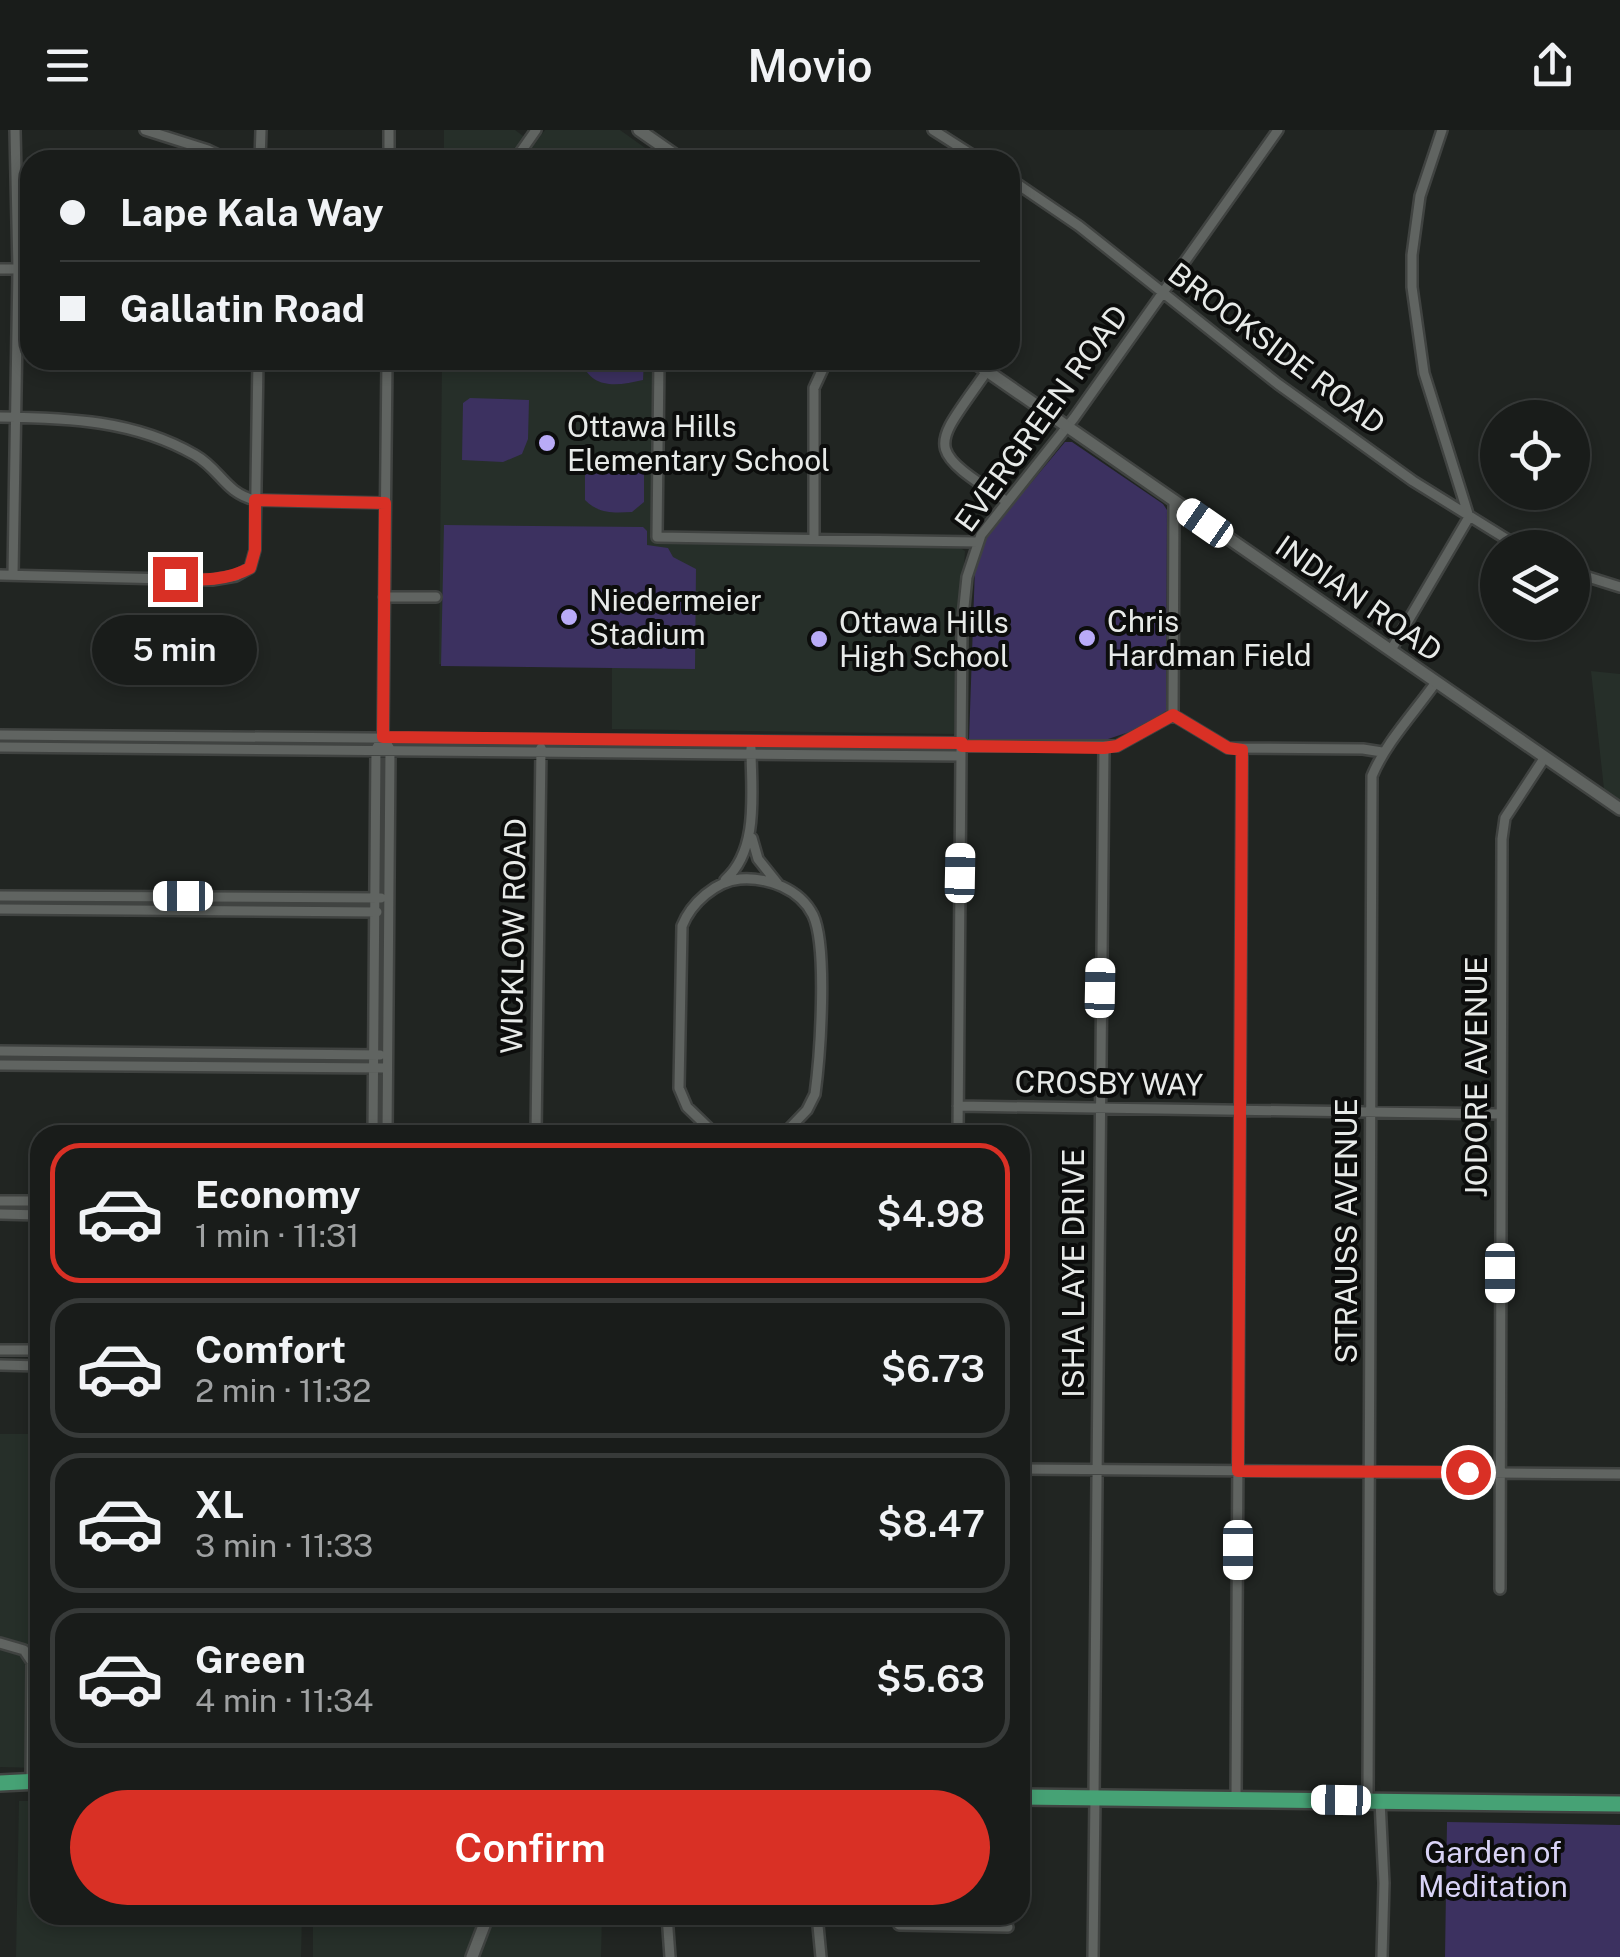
<!DOCTYPE html>
<meta charset="utf-8">
<style>
body{margin:0;font-family:"Public Sans",sans-serif;background:#262927;color:#f1f3f6;height:100vh;display:flex;flex-direction:column;font-size:38px;white-space:nowrap}
*{box-sizing:border-box;margin:0}
p{font-size:32px;color:#9fa1a2}
.icon{flex:none;width:55px;height:55px;fill:none;stroke:currentColor;stroke-width:2;stroke-linecap:round;stroke-linejoin:round}
.map{position:relative;flex:1;overflow:hidden}
.drawer{position:absolute;left:30px;top:995px;width:1000px;height:800px;display:flex;flex-direction:column;background:#191c1a;border-radius:30px;box-shadow:0 5px 15px #0003,0 0 0 2px #373a39}
.drawer>*{flex:none}
.top-card{position:absolute;left:20px;top:20px;width:1000px;height:220px;border-radius:30px;box-shadow:0 5px 15px #0003,0 0 0 2px #373a39;display:grid;align-content:center;height:220px;padding:0 40px;background:#191c1a}
.buttons{position:absolute;left:1480px;top:270px;display:grid;gap:20px}
.buttons a{display:grid;place-items:center;width:110px;height:110px;border-radius:50%;background:#191c1a;box-shadow:0 5px 15px #0003,0 0 0 2px #373a39;font-size:50px}
.end{position:absolute;width:45px;height:45px;margin:-22px;border:12px solid #d93025;background:#fff;box-shadow:0 0 0 5px #fff}
.from{border-radius:50%}
.bubble{position:absolute;height:70px;border-radius:35px;background:#191c1a;box-shadow:0 5px 15px #0003,0 0 0 2px #373a39;font-size:32px;font-weight:600;line-height:70px;text-align:center}
.car{position:absolute;width:30px;height:60px;margin:-30px -15px;border-radius:12px;box-shadow:0 0 8px 2px #0007;background:linear-gradient(#fff 24%,#345 0 40%,#fff 0 76%,#345 0 86%,#fff 0)}
.top-card b{display:flex;align-items:center;gap:35px;height:95px;font-size:38px}
.top-card b+b{border-top:2px solid #373a39}
.top-card i{width:25px;height:25px;background:#f1f3f6}
ul{padding:18px 0 0;list-style:none}
li{display:flex;align-items:center;gap:30px;height:140px;margin:0 20px 15px;padding:0 20px;border:5px solid #373a39;border-radius:30px}
li div{flex:1}
li b{display:block;font-size:38px}
li em{font-style:normal;font-weight:600}
li.current{border-color:#d93025}
li>.icon{width:90px;height:90px;stroke-width:1.5}
.action{display:flex;gap:20px;margin-top:auto;padding:20px 40px}
.action a{flex:1;height:115px;border-radius:60px;background:#d93025;color:#fff;font-size:40px;font-weight:600;line-height:115px;text-align:center}
header{display:flex;justify-content:space-between;align-items:center;height:130px;padding:0 40px;background:#191c1a;font-size:45px;font-weight:600}
.map>svg:first-child{display:block}
</style>
<header><svg class="icon" aria-label="menu" viewBox="0 0 24 24"><path d="M4 6h16M4 12h16M4 18h16"/></svg>Movio<svg class="icon" aria-label="share" viewBox="0 0 24 24"><path d="M12 15V3M7 8l5-5 5 5M5 13v7h14v-7"/></svg></header>
<div class="map">
<svg width="1620" height="1827" viewBox="0 0 1620 1827">
<rect width="100%" height="100%" fill="#212522"/>
<!-- built -->
<path fill="#262f29" d="M444 0H515L534 14 545 0H620L662 30H444Z
M442 230H652V405L657 408 959 417 965 421 954 604 612 599V537L439 534Z
M1591 541 1620 544V670L1604 659Z
M0 1304H40V1638L0 1637Z
M19 1671H40V1785H302L301 1827H16Z
M313 1785H602L601 1827H313Z"/>
<!-- green -->
<path fill="#3c3160" d="M581 230H644L643 250C617 256 591 260 581 230Z
M470 268 529 270 528 309 522 324 503 332 462 330 463 273Z
M1065 312H1072L1163 374 1167 380 1166 581 1138 599 1102 611 969 610 975 437 986 407Z
M606 326H644V372L632 382C613 383 599 384 585 370V341L596 329Z
M444 395 643 397 647 401V415L668 418 673 427 696 439 695 539 441 536Z
M1447 1692 1620 1695V1827H1445Z"/>
<g fill="none" stroke-linecap="round" stroke-linejoin="round">
<!-- minor casing -->
<g stroke="#404341" stroke-width="14">
<path id="minor" d="M145 0 208 20 229 30
M933 0 980 30
M260 30 261 0
M389 30V0
M515 30 536 0
M1010 49 1079 96 1278 254 1413 351 1521 418
M0 139H30
M659 230 657 407 978 412
M987 241C933 319 922 316 1006 371
M0 287C69 288 134 290 195 325 220 339 225 363 255 370L385 373
M814 408V258L827 230
M1572 442 1620 457
M0 445 212 450 236 446 250 438 255 420 258 230
M13 445 18 139 15 0
M384 467H436
M1391 520 1469 387 1424 243 1412 157V125L1420 66 1442 0
M1173 585 1228 618 1363 619 1382 622
M1173 585 1174 372
M0 605 962 613
M387 614 390 619 387 1005
M961 616H1117L1173 585
M0 617 961 626
M752 708 758 729 778 754
M725 750C760 719 751 660 751 618
M0 766 381 768
M0 779 377 782
M0 921 380 925
M0 935 387 938
M958 976 1500 984
M373 1005 376 619 383 607 387 230
M536 1005 541 618
M716 1005 687 977 679 958 682 796C691 773 716 751 740 749 768 747 800 759 813 785 828 817 820 927 815 964L807 980 783 1005
M958 1005 962 496 967 447 981 405 1074 288 1278 0
M0 1071H40
M0 1084 40 1085
M0 1220H40
M0 1235 40 1236
M1020 1339 1620 1344
M1500 1459 1502 709 1505 688 1545 627
M0 1513 24 1520 32 1532 31 1653
M1094 1667 1104 618
M1236 1669 1242 620
M1368 1671 1372 646C1386 612 1415 582 1436 552
M1380 1671 1384 1753 1382 1827
M667 1785 670 1827
M817 1785 821 1827
M899 1795 1008 1797
M1093 1827 1095 1667"/>
</g>
<!-- tertiary casing -->
<g stroke="#404341" stroke-width="16">
<path id="tertiary" d="M639 0 682 30
M971 230 1620 679
M472 1827 488 1785"/>
</g>
<!-- primary casing -->
<g stroke="#404341" stroke-width="20">
<path id="primary" d="M0 1653 40 1651
M1020 1667 1620 1674"/>
</g>
<!-- minor -->
<use href="#minor" stroke="#606461" stroke-width="9"/>
<!-- tertiary -->
<use href="#tertiary" stroke="#606461" stroke-width="11"/>
<!-- primary -->
<use href="#primary" stroke="#46a275" stroke-width="15"/>
</g>
<g fill="none" stroke-linecap="round" stroke-linejoin="round">
<!-- route -->
<path stroke="#d93025" stroke-width="12" d="M175 449C202 450 226 451 250 438L255 420V370L385 373 383 607 962 613V616L1104 618 1117 616 1173 585 1228 618 1242 620 1238 1341 1468 1342"/>
</g>
<!-- markers -->
<g fill="#b9abf7" stroke="#0c0d0c" stroke-width="4">
<circle cx="547" cy="313" r="10"/>
<circle cx="569" cy="487" r="10"/>
<circle cx="1087" cy="508" r="10"/>
<circle cx="819" cy="509" r="10"/>
</g>
<g text-anchor="middle" dominant-baseline="central" stroke-width="8" stroke-linejoin="round" paint-order="stroke">
<!-- street labels -->
<g font-size="30" fill="#e7eae8" stroke="#0c0d0c">
<text transform="translate(1277 218) rotate(37)">BROOKSIDE ROAD</text>
<text transform="translate(1041 288) rotate(-54)">EVERGREEN ROAD</text>
<text transform="translate(1359 468) rotate(35)">INDIAN ROAD</text>
<text transform="translate(513 806) rotate(-89)">WICKLOW ROAD</text>
<text transform="translate(1476 947) rotate(-90)">JODORE AVENUE</text>
<text transform="translate(1109 953) rotate(1)">CROSBY WAY</text>
<text transform="translate(1346 1101) rotate(-90)">STRAUSS AVENUE</text>
<text transform="translate(1073 1143) rotate(-90)">ISHA LAYE DRIVE</text>
</g>
<!-- poi labels -->
<g font-size="30" fill="#e7eae8" stroke="#0c0d0c" text-anchor="start">
<text x="567" y="296">Ottawa Hills<tspan x="567" dy="34">Elementary School</tspan></text>
<text x="589" y="470">Niedermeier<tspan x="589" dy="34">Stadium</tspan></text>
<text x="1107" y="491">Chris<tspan x="1107" dy="34">Hardman Field</tspan></text>
<text x="839" y="492">Ottawa Hills<tspan x="839" dy="34">High School</tspan></text>
</g>
<!-- park labels -->
<g font-size="30" fill="#d9d3f6" stroke="#0c0d0c">
<text x="1493" y="1722">Garden of<tspan x="1493" dy="34">Meditation</tspan></text>
</g>
</g>
</svg>
<div class="buttons">
<a><svg class="icon" aria-label="locate" viewBox="0 0 24 24"><circle cx="12" cy="12" r="6"/><path d="M12 2v4M12 18v4M2 12h4M18 12h4"/></svg></a>
<a><svg class="icon" aria-label="layers" viewBox="0 0 24 24"><path d="M12 4l9 5-9 5-9-5zM3 14l9 5 9-5"/></svg></a>
</div>
<i class="end from" style="left:1468px;top:1342px"></i>
<i class="end" style="left:175px;top:449px"></i>
<div class="bubble" style="left:92px;top:485px;width:165px">5 min</div>
<i class="car" style="left:1205px;top:393px;rotate:305deg"></i>
<i class="car" style="left:960px;top:743px;rotate:1deg"></i>
<i class="car" style="left:183px;top:766px;rotate:270deg"></i>
<i class="car" style="left:1100px;top:858px;rotate:1deg"></i>
<i class="car" style="left:1500px;top:1143px;rotate:180deg"></i>
<i class="car" style="left:1238px;top:1420px;rotate:180deg"></i>
<i class="car" style="left:1341px;top:1670px;rotate:271deg"></i>
<div class="top-card">
<b><i class="from"></i>Lape Kala Way</b>
<b><i></i>Gallatin Road</b>
</div>
<section class="drawer">
<ul>
<li class="current"><svg class="icon" aria-label="car" viewBox="0 0 24 24"><path d="M5 17H2v-5l4-1 3-4h7l3 4 3 1v5h-3M9 17h6M6 11h13"/><circle cx="7" cy="17" r="2"/><circle cx="17" cy="17" r="2"/></svg><div><b>Economy</b><p>1 min · 11:31</p></div><em>$4.98</em></li>
<li><svg class="icon" aria-label="car" viewBox="0 0 24 24"><path d="M5 17H2v-5l4-1 3-4h7l3 4 3 1v5h-3M9 17h6M6 11h13"/><circle cx="7" cy="17" r="2"/><circle cx="17" cy="17" r="2"/></svg><div><b>Comfort</b><p>2 min · 11:32</p></div><em>$6.73</em></li>
<li><svg class="icon" aria-label="car" viewBox="0 0 24 24"><path d="M5 17H2v-5l4-1 3-4h7l3 4 3 1v5h-3M9 17h6M6 11h13"/><circle cx="7" cy="17" r="2"/><circle cx="17" cy="17" r="2"/></svg><div><b>XL</b><p>3 min · 11:33</p></div><em>$8.47</em></li>
<li><svg class="icon" aria-label="car" viewBox="0 0 24 24"><path d="M5 17H2v-5l4-1 3-4h7l3 4 3 1v5h-3M9 17h6M6 11h13"/><circle cx="7" cy="17" r="2"/><circle cx="17" cy="17" r="2"/></svg><div><b>Green</b><p>4 min · 11:34</p></div><em>$5.63</em></li>
</ul>
<div class="action"><a>Confirm</a></div>
</section>
</div>
